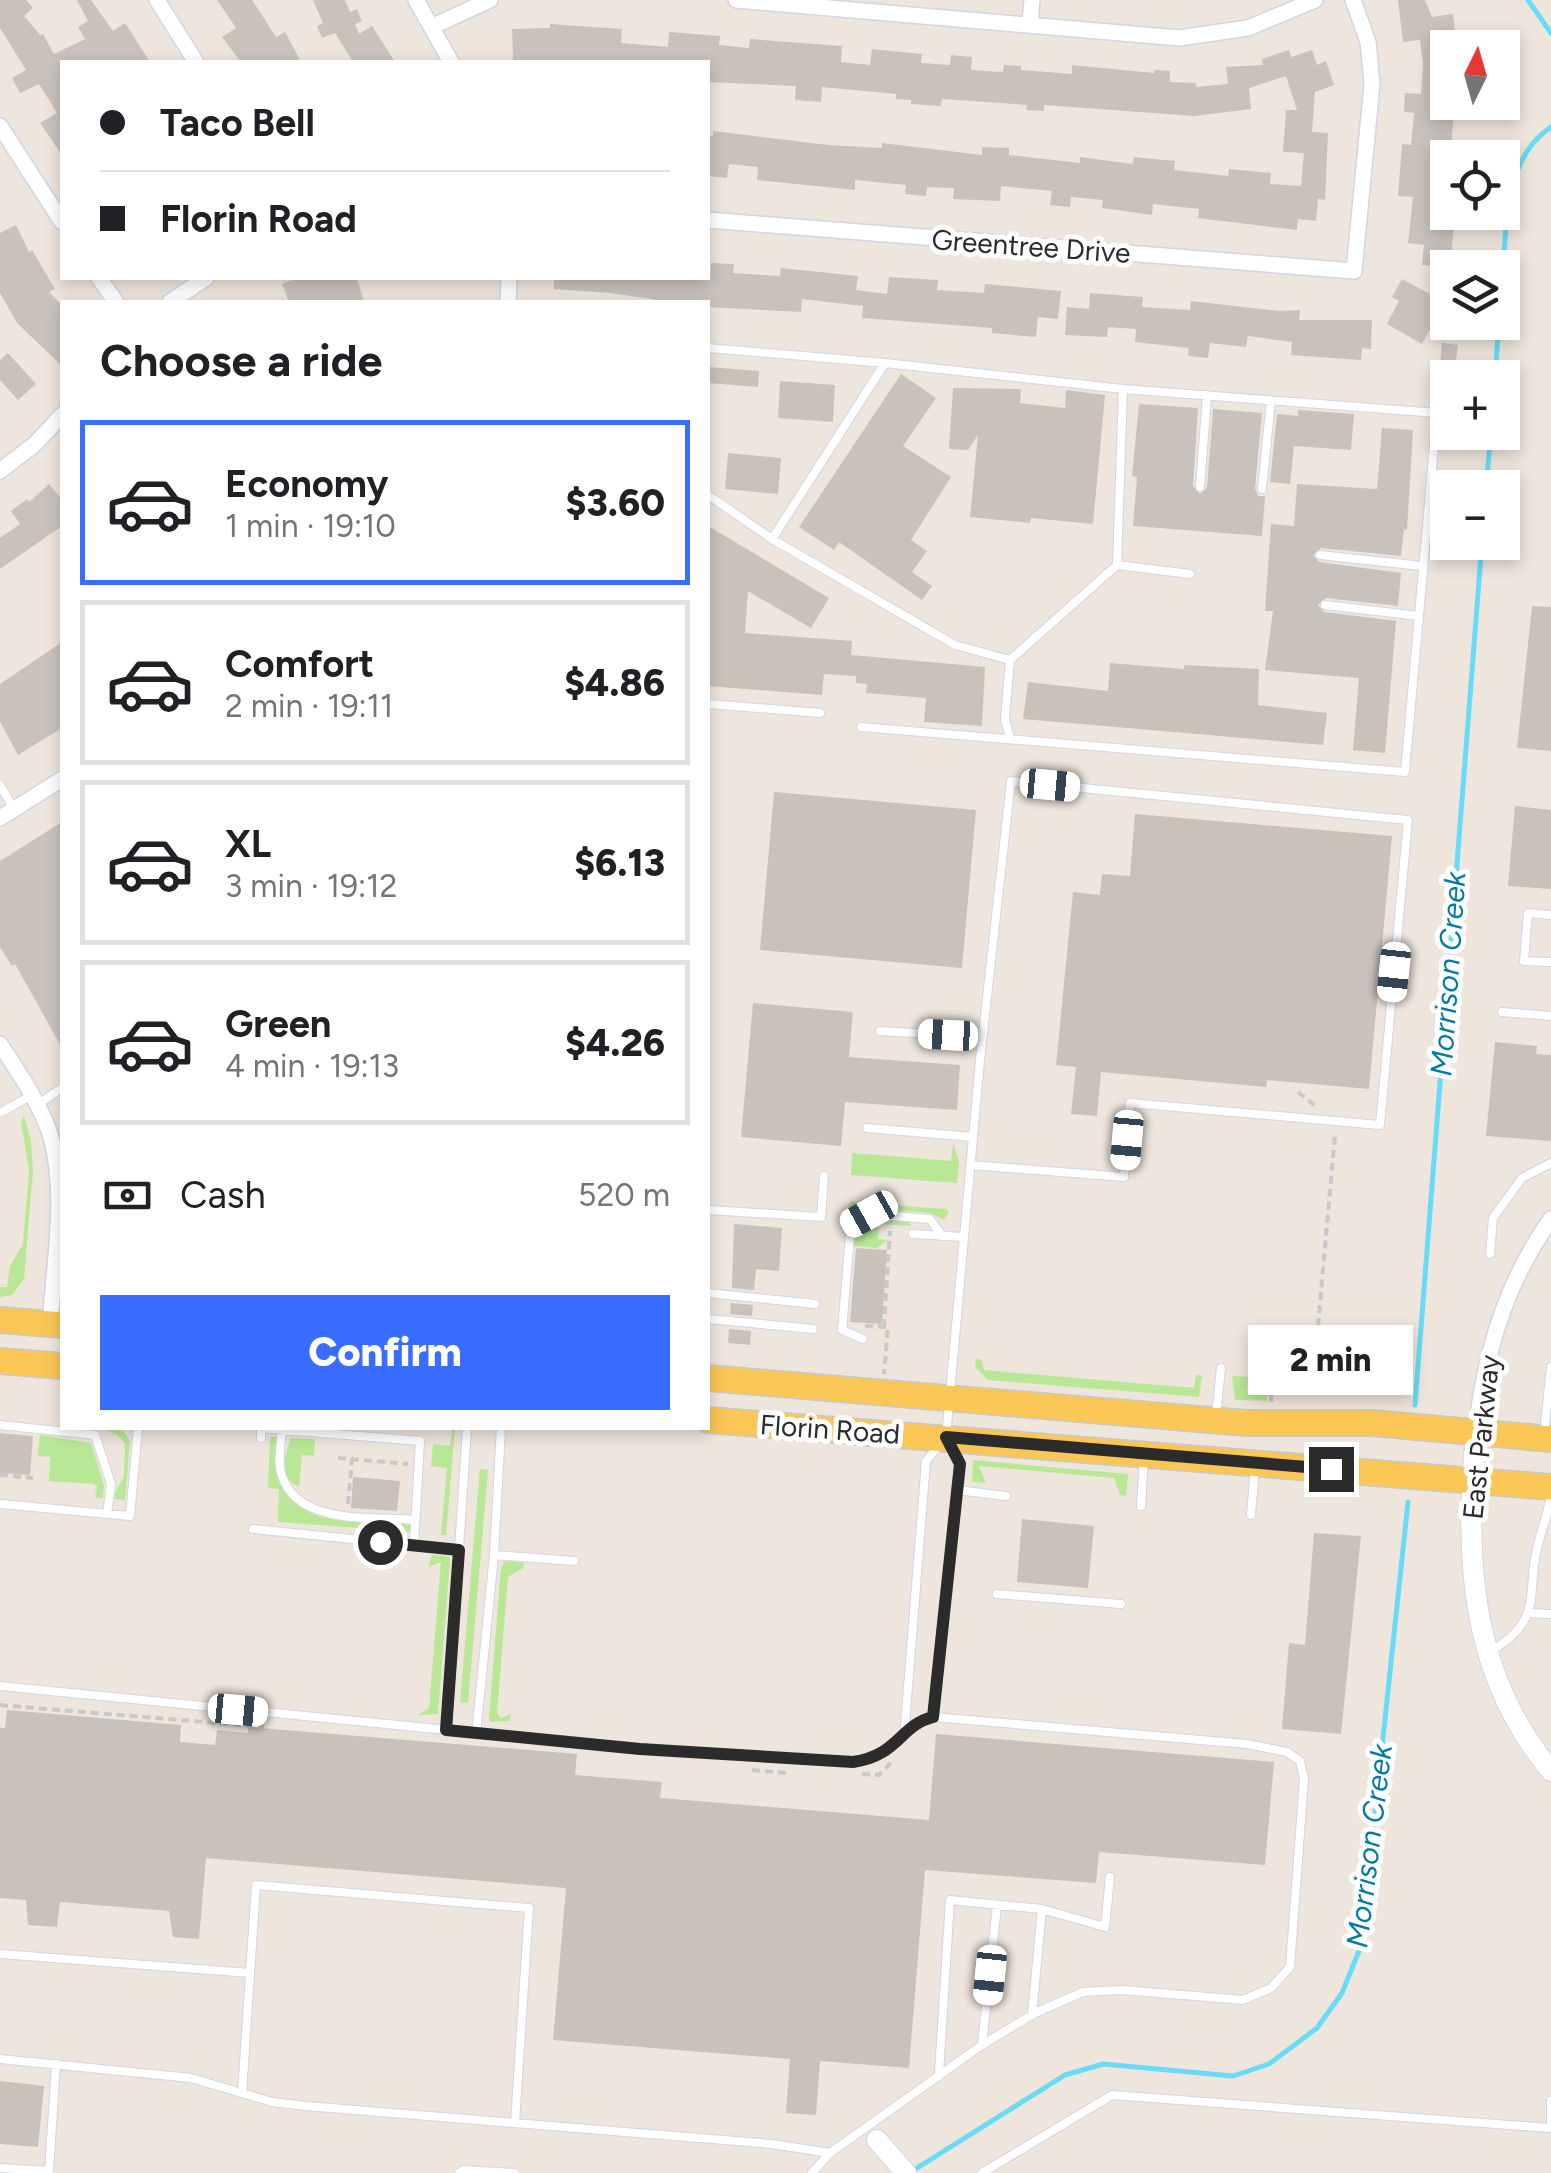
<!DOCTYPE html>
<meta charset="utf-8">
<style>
body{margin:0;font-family:Figtree,sans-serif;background:#f6f6f6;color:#202124;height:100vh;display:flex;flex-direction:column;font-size:38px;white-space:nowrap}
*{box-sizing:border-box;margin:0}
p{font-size:32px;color:#757577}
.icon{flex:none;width:55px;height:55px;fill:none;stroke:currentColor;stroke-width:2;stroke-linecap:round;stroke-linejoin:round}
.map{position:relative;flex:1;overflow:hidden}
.details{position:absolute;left:60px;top:300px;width:650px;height:1130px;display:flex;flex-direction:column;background:#fff;border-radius:0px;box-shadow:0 5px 15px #0003}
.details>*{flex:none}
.guide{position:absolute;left:60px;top:60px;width:650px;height:220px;border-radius:0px;box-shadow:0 5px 15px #0003;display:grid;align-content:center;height:220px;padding:0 40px;background:#fff}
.needle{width:65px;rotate:5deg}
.buttons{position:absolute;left:1430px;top:30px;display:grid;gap:20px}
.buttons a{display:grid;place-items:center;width:90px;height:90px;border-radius:0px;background:#fff;box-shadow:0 5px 15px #0003;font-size:50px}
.end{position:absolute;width:45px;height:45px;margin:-22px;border:12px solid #2b2b2b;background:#fff;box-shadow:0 0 0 5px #fff}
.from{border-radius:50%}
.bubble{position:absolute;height:70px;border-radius:0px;background:#fff;box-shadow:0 5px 15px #0003;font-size:32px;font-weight:800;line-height:70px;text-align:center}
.car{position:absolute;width:30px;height:60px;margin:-30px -15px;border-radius:12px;box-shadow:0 0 8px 2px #0007;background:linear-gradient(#fff 24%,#345 0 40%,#fff 0 76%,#345 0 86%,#fff 0)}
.guide b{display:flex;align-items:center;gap:35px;height:95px;font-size:38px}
.guide b+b{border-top:2px solid #e0e0e0}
.guide i{width:25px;height:25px;background:#202124}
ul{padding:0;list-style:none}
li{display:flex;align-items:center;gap:30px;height:165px;margin:0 20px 15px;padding:0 20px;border:5px solid #e0e0e0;border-radius:0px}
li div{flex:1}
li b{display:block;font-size:38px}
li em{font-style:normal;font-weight:800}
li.active{border-color:#386dff}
li>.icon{width:90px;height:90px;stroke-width:1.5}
h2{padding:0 40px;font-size:45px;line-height:120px}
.pay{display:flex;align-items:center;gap:25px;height:110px;padding:0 40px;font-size:38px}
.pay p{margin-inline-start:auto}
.primary-button{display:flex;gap:20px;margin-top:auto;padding:20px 40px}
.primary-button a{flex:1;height:115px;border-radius:0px;background:#386dff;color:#fff;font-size:40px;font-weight:800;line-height:115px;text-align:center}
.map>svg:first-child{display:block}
</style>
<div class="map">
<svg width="1551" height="2173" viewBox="0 0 1551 2173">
<rect width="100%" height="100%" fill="#eee5dc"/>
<!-- green -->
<path fill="#b8e895" d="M24 1116 31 1141 33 1170 24 1279 12 1295 0 1297V1287H7L10 1266 23 1244 29 1171 21 1121Z
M953 1143 959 1161 957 1183 851 1175 852 1153 951 1161Z
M850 1202 946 1209 949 1212 944 1220 931 1213 858 1207 848 1222Z
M868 1218 910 1222 911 1226 879 1224 878 1239 888 1240 877 1248 854 1246 857 1229Z
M976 1359 982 1360 984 1370 1194 1388 1196 1375 1202 1376 1199 1397 988 1380 975 1367Z
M1232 1376 1248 1377 1247 1393 1268 1394 1267 1401 1235 1400Z
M99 1428 123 1431 130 1440 125 1500 115 1499 114 1495 124 1476 125 1444 117 1435Z
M436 1428H455L446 1535H441L447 1468 431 1466 433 1444 450 1446 452 1430Z
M40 1435 91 1443 104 1486 103 1498 95 1497 97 1487 94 1484 49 1481 50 1457 38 1456Z
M270 1437H277C272 1533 340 1519 412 1525L411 1532 278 1522 279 1489 268 1488Z
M291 1438 315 1439 314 1456 302 1455 299 1487C279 1478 284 1455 291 1438Z
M973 1460 1128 1474 1126 1496 1120 1495 1114 1478 979 1466 986 1483 972 1482Z
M480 1469 488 1470 468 1703 460 1702Z
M432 1555 449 1556 450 1560 438 1714 418 1715 429 1708 441 1562 428 1567Z
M505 1561 524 1563 523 1568 508 1577 497 1713 501 1718 511 1714 510 1721 491 1722 489 1718 501 1567Z"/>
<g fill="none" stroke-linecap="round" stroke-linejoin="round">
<!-- stream -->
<path stroke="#68dcf7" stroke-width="5" d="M1528 0 1551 33
M1502 283C1507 231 1502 159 1551 127
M1495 378 1499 322
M1486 488 1491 432
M1415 1405 1482 542
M909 2173 1065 2075 1103 2064 1233 2076 1269 2064 1317 2028 1342 1993 1361 1946 1408 1502"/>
</g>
<!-- building -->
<path fill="#c9c2bc" d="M0 0H26L33 8 24 16 40 35 43 34 54 54 85 39 78 27 88 21 77 0H91L113 31 125 23 150 62H62V155L40 123 57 113 39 84 20 93 12 78 26 70 0 28Z
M217 0H252L276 37 285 32 301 62H241L222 37 236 28Z
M313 0H345L350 12 357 9 362 21 355 24 359 34 372 26 395 62H353L335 33 322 38 317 26 323 23Z
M1398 0H1425L1432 17 1453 14 1456 39 1447 40 1448 102H1455L1450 158H1448V212H1455L1450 268 1422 265 1424 245 1408 243 1413 197 1398 196 1402 144 1411 145 1414 113 1404 112 1405 93 1421 94 1423 64 1420 40 1403 42Z
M550 24 622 29 621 43 668 47 669 32 720 36 719 45 749 48 750 39 842 46 841 62 870 65 872 49 922 54 921 63 950 65 951 55 972 57 971 70 1003 72 1004 65 1021 66V70L1072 74V65L1154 73V70L1170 71V82L1196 83V87L1228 84 1226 67 1263 65 1262 59 1289 50 1291 57 1312 50 1317 65 1326 61 1334 85 1315 92 1312 132 1328 133 1325 200 1318 199 1316 221 1298 219 1297 230 1198 218 1199 209 1153 204 1152 215 1102 208 1103 200 1071 197 1070 207 1050 205 1052 191 1001 186 1000 201 953 199 954 188 927 187 926 196 905 194 906 185 855 180V190L757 180 758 167 729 164 727 178 708 176V135L713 136V131L828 145 882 148V143L982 155V147L1009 148V155L1080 163V157L1133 164 1134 157 1175 161 1174 170 1228 176 1229 169 1271 173 1270 184 1301 186 1304 153 1283 152 1286 110H1297L1286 76 1249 88 1251 109 1194 116 1044 105V111L1026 110 1027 105 942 99 941 106 911 104V100L896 99V94L822 87 821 102 795 100 796 86 708 82V62H513L512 29 550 28Z
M16 225 29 252 32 250 55 289 49 292 62 305V366L17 323 0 293V233Z
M711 263 734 264 733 273 780 276 781 268 858 276 856 290 887 294 889 277 938 280 937 290 984 293 985 284 1061 291 1058 319 1038 317 1036 337 992 333V328L862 318 863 306 802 299 801 312 708 307 709 302H672L610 293 554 289V278H710Z
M298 278H357L364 302H289L282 284Z
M1402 279 1445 302 1422 344 1387 324 1399 301 1392 297Z
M1090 293 1143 297 1142 307 1190 310 1191 301 1278 311 1300 310 1299 320H1372L1371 349 1362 348 1361 360 1291 355 1292 342 1248 336 1246 347 1210 343 1208 358 1188 356 1189 348 1135 342 1136 329 1108 327 1107 337 1065 335 1067 307 1089 309Z
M1442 343 1458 345 1455 367 1440 365Z
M8 353 36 384 18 400 0 380V360Z
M708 367 759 371 758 387 708 383Z
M901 374 936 398 903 446 951 477 911 540 927 551 912 572 932 586 922 600 839 542 834 550 799 527Z
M780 381 835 385 833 422 778 418Z
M953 388 1021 389 1020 403 1065 408 1066 390 1105 395 1093 524 1031 518 1030 523 970 517 978 435 968 450 949 449Z
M1139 404 1198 408 1193 486 1200 494 1207 488 1213 409 1262 413 1255 488 1258 496H1265L1262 536 1133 526 1137 477 1132 476Z
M1298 410 1354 414 1351 450 1294 446 1290 484 1270 482 1277 414 1298 416Z
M1382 428 1413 430 1407 530 1404 529 1401 556 1321 548 1313 555 1319 562 1401 573 1398 606 1326 598 1318 605 1324 612 1396 621 1385 753 1353 750 1359 678 1265 670 1273 611H1265L1271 524 1294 526 1297 484 1377 489Z
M728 453 781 458 778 494 725 489Z
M49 484 62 500V526L0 569V538L20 524 11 511 27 499 29 502Z
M708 526 829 598 811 628 748 591 745 633 852 641 851 655 985 667 982 726 924 722 926 698 866 693 867 684 856 683V676L824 674 822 695 708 686Z
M1532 606 1551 607V751L1517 748Z
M62 642V728L18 755 0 722V684Z
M1110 663 1184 669V665L1259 669 1258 705 1327 713 1323 745 1023 719 1028 682 1108 691Z
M774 792 976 810 962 968 760 950Z
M1515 806 1551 810V889L1508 886Z
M1135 814 1392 836 1369 1089 1267 1080 1266 1087 1101 1072 1097 1116 1071 1114 1076 1067 1056 1065 1073 892 1100 895 1102 874 1130 876Z
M62 822V1048L15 964 12 966 0 947V861Z
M753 1003 853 1012 849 1057 960 1065 957 1110 845 1102 841 1146 741 1137Z
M1495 1042 1537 1046 1536 1054 1551 1055V1141L1486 1136Z
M734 1224 782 1228 779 1271 756 1269 754 1290 732 1288Z
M856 1248 887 1250 882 1324 850 1322Z
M731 1303 753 1305 752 1316 730 1314Z
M729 1329 751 1331 750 1345 728 1343Z
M0 1433 33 1436 30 1475 0 1473Z
M353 1477 400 1481 397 1511 351 1508Z
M1022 1519 1094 1526 1088 1588 1017 1582Z
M1314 1533 1361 1536 1341 1734 1282 1729 1289 1643 1305 1645Z
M7 1710 181 1725 180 1742 215 1745 217 1730 248 1733V1727L577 1754 575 1775 662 1782 660 1798 929 1820 936 1734 1274 1762 1265 1865 1099 1852 1096 1883 925 1870 909 2068 820 2061 816 2115 786 2113 790 2059 553 2040 566 1888 206 1858 199 1939 173 1937 169 1911 60 1902 57 1927 28 1925 26 1900 0 1898V1728H5Z
M0 2081 44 2086 38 2147 0 2144Z"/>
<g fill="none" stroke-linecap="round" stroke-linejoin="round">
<!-- service casing -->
<g stroke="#d1d6e5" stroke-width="10">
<path id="service" d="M708 348 885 363 1123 389 1437 413 1405 772 861 727
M1200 487 1207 395
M1262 489 1271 400
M708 495 772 539 955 645 1010 660
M772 539 885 363
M1320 555 1422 566
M1117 565 1190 574
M1325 605 1419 616
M708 704 820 713
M1010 738 1005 719 1010 660 1117 565 1123 389
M0 785 14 809
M1551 915 1528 913 1524 961 1551 962
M1502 1012 1551 1016
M880 1031 982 1037
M37 1105 62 1088
M2 1112 32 1095
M867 1128 973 1137
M708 1210 821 1217 824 1176
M913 1234 964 1237
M1490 1254 1493 1218 1522 1178 1551 1163
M708 1293 815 1304
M708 1319 813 1329
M863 1339 842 1330 851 1224 869 1214 930 1219 942 1236
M1216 1416 1221 1368
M0 1425 95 1435 111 1484 107 1514
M282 1429C281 1444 277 1462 282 1476 298 1526 374 1516 415 1520
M1544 1434 1551 1367
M261 1438V1428L420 1441 414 1545
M957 1490 1006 1496
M0 1504 130 1516 138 1428
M1141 1506 1144 1459
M1251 1515 1255 1468
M253 1529 459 1550
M494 1555 574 1561
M997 1594 1121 1604
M1529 1613 1551 1614
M1491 1651C1545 1619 1525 1595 1538 1544 1543 1525 1550 1510 1551 1490
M0 1686 641 1749 853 1762C898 1756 900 1725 933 1717L1247 1744 1287 1752 1300 1761 1304 1779 1290 1967 1271 1988 1243 2000 1122 1990 1083 1992 1035 2013 982 2045 830 2153 772 2144 306 2106 272 2102 191 2078 0 2059
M933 1717 960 1464 950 1446
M447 1731 467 1428
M476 1734 494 1555 501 1428
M904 1737 926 1461 946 1437 980 1060 1011 781 1408 820 1380 1125 1130 1103 1124 1177 971 1165
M0 1954 250 1973
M1032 2015 1042 1909
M982 2045 997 1905
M939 2073 950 1900 1042 1909 1105 1927 1110 1877
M242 2093 256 1885 529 1908 515 2123
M1551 2101V2128
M0 2168 49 2171 56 2064
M459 2173 463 2170 515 2173
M812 2173 830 2153
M982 2173 1112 2095 1549 2128"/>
</g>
<!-- minor casing -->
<g stroke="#d1d6e5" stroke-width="18">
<path id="minor" d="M157 0 196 62
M416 0 451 62
M736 0 1179 38 1248 28 1315 0
M1030 23 1032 0
M431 27 490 0
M0 126 62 222
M708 220 1354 271 1372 84 1368 42 1353 0
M99 278 116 302
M170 302 206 278
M508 302 509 278
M0 471 35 444 62 415
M0 818 62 779
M0 1044C18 1072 38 1100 49 1131 68 1187 54 1265 50 1324
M1476 1432C1484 1355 1505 1283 1551 1219"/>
</g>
<!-- tertiary casing -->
<g stroke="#d1d6e5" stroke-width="22">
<path id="tertiary" d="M1476 1432C1465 1556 1468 1671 1551 1771
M877 2140 906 2173"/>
</g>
<!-- primary casing -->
<g stroke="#c8c8c8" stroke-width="28">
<path id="primary" d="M0 1320 62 1325
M0 1361 62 1366
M708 1378 1246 1423H1372L1551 1439
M708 1420 1551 1487"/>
</g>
<!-- path -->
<path stroke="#c8c8c8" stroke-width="4" stroke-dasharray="8 5" stroke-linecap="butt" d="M1298 1092 1317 1107
M865 1326 888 1327 884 1374
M884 1327 890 1231
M1271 1402 1272 1379 1315 1360 1335 1135
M338 1458 408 1464
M0 1475 33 1478
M348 1504 352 1459
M0 1705 264 1727
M752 1770 787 1773
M862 1774 879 1775 892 1762"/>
<!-- service -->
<use href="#service" stroke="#fff" stroke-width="8"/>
<!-- minor -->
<use href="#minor" stroke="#fff" stroke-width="15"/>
<!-- tertiary -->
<use href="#tertiary" stroke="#fff" stroke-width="20"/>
<!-- primary -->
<use href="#primary" stroke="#fac655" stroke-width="25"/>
</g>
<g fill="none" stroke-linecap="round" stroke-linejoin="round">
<!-- route -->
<path stroke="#2b2b2b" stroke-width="12" d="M380 1542 459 1550 446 1730 640 1749 853 1762C898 1756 900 1725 933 1717L960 1464 946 1437 1331 1469"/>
</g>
<g text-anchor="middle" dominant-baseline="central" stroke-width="10" stroke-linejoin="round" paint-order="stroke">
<!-- street labels -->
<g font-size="28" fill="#2b2b2b" stroke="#fff">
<text transform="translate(1031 246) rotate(4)">Greentree Drive</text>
<text transform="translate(830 1429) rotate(4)">Florin Road</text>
<text transform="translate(1481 1437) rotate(-84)">East Parkway</text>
</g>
<!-- water labels -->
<g font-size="30" font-style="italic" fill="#047ba5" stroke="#fff">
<text transform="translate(1448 974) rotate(-86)">Morrison Creek</text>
<text transform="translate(1369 1846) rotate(-83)">Morrison Creek</text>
</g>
</g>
</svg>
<div class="buttons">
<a><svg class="needle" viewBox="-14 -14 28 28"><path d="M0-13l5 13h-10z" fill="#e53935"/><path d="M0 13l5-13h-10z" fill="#757577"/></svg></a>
<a><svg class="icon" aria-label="locate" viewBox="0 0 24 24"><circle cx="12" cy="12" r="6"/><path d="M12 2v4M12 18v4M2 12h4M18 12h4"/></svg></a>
<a><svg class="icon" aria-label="layers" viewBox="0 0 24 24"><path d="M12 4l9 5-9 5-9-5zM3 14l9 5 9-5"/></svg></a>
<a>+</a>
<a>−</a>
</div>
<i class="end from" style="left:380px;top:1542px"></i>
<i class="end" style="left:1331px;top:1469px"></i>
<div class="bubble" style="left:1248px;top:1325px;width:165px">2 min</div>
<i class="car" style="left:1050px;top:785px;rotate:95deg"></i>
<i class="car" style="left:1394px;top:972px;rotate:186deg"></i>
<i class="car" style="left:948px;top:1035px;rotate:273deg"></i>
<i class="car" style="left:1127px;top:1140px;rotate:185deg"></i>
<i class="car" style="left:869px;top:1214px;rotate:241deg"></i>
<i class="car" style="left:238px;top:1710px;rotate:95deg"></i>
<i class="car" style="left:990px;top:1975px;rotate:186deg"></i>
<div class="guide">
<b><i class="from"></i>Taco Bell</b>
<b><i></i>Florin Road</b>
</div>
<section class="details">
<h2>Choose a ride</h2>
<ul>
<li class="active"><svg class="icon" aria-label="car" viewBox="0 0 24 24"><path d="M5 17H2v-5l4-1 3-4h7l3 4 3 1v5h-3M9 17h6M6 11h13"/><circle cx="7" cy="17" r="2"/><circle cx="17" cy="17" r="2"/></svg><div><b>Economy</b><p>1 min · 19:10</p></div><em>$3.60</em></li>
<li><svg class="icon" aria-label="car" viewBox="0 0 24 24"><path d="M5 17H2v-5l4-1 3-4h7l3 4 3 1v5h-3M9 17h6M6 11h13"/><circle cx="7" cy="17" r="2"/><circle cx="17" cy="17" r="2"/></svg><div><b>Comfort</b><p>2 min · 19:11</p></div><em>$4.86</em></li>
<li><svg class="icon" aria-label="car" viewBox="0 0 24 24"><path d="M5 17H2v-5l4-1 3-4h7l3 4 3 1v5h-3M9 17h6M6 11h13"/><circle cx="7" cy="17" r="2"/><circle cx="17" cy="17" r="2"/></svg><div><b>XL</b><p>3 min · 19:12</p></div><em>$6.13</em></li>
<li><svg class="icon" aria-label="car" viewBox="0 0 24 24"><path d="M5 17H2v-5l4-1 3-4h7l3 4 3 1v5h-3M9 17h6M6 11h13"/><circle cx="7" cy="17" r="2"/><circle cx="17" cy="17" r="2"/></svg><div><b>Green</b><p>4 min · 19:13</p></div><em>$4.26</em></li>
</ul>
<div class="pay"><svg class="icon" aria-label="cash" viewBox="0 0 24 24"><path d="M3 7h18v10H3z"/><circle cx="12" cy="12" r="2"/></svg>Cash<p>520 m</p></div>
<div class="primary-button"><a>Confirm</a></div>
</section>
</div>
